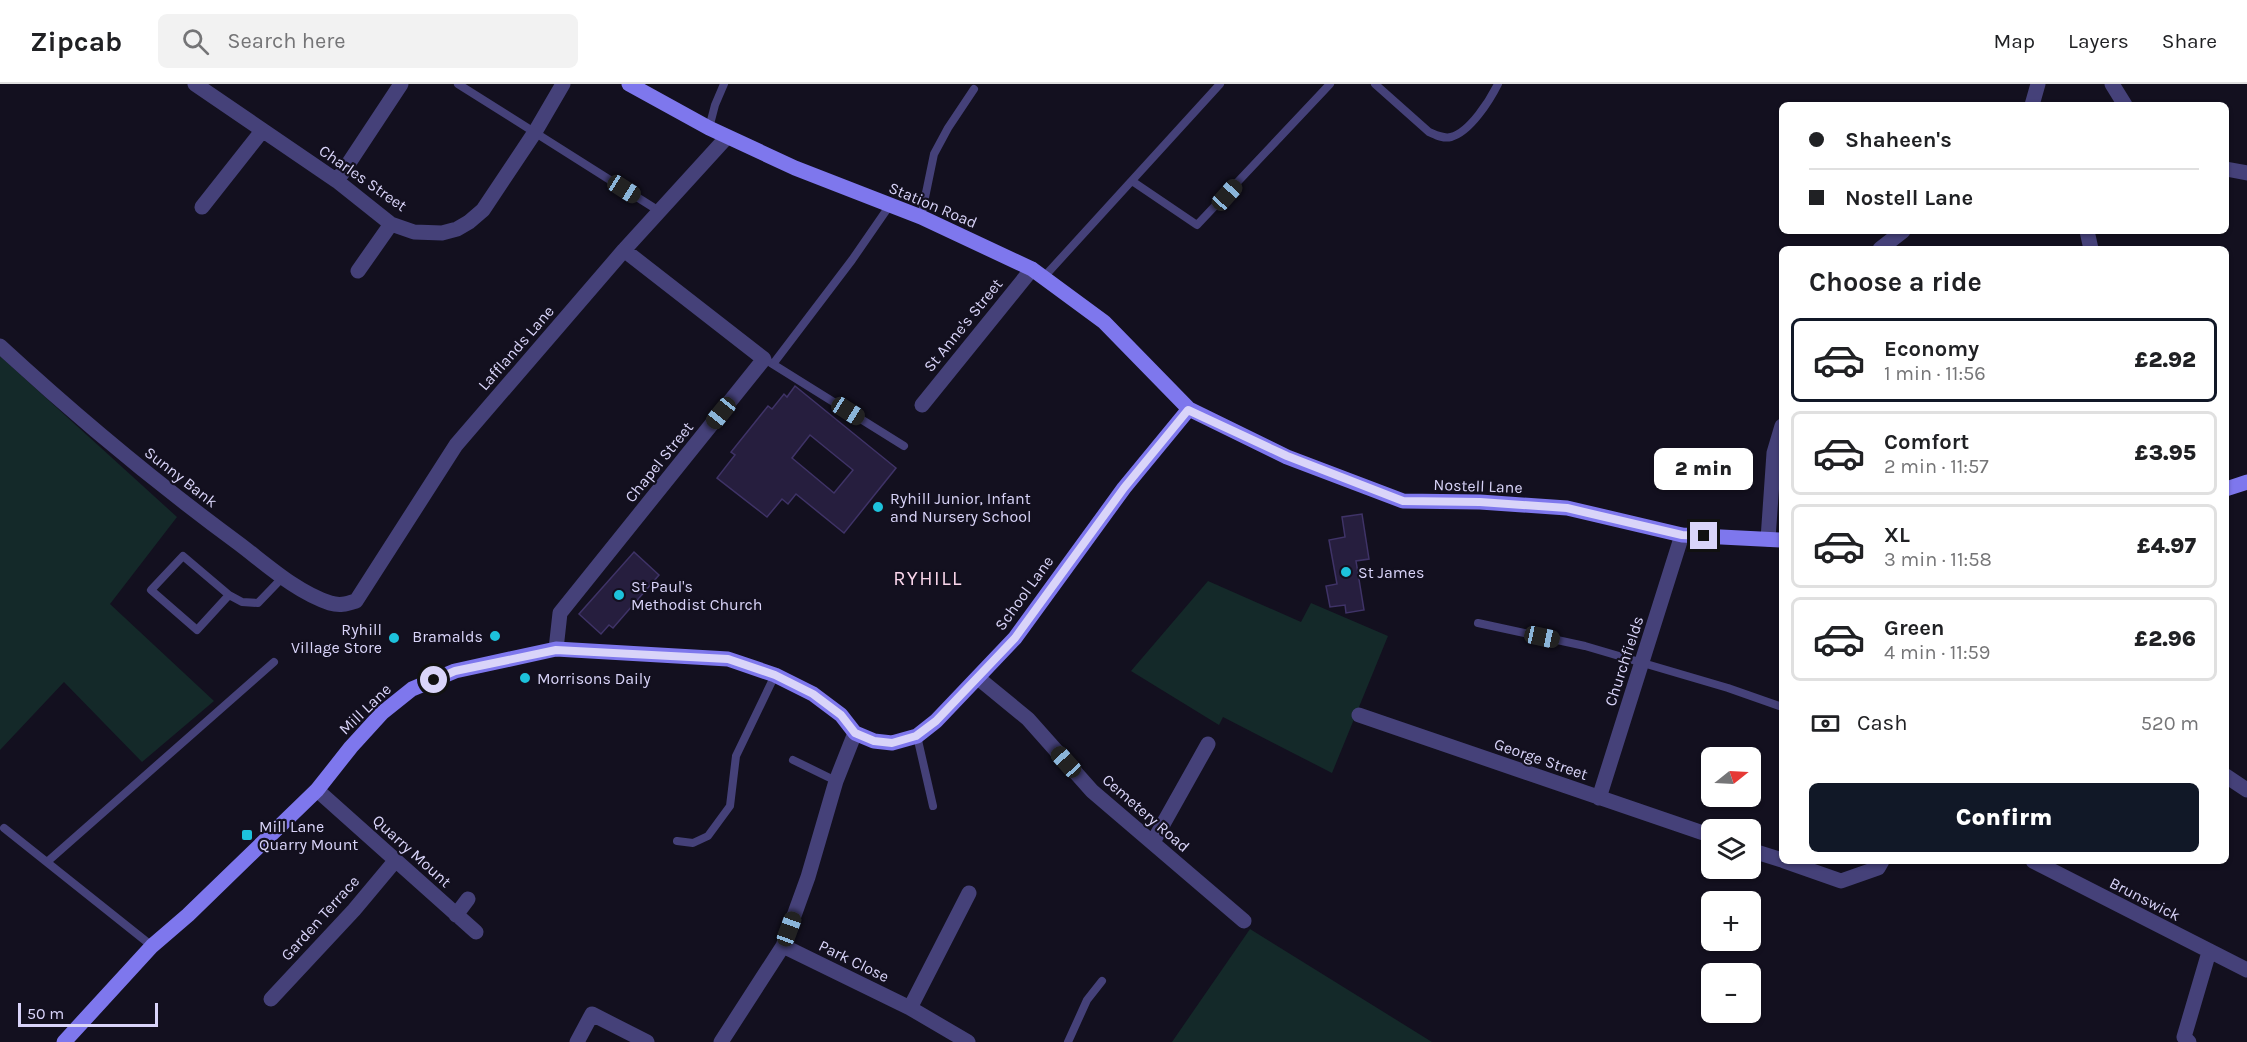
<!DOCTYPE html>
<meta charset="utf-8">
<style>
body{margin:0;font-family:Karla,sans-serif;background:#f2f2f2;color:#202124;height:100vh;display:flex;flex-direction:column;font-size:22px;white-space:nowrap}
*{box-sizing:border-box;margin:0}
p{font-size:20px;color:#757577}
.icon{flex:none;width:33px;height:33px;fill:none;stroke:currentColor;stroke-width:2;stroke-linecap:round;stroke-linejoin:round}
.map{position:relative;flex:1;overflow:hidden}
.drawer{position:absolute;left:1779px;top:162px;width:450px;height:618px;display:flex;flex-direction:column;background:#fff;border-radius:9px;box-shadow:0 2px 4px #0004}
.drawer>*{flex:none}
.hud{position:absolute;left:1779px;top:18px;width:450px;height:132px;border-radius:9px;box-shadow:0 2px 4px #0004;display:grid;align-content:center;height:132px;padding:0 30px;background:#fff}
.needle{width:39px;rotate:72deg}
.tools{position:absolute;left:1701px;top:663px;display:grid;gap:12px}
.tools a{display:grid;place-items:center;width:60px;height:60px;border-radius:9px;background:#fff;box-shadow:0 2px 4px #0004;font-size:30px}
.scale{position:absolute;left:18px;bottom:15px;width:140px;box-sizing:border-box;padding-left:6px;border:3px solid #d9d4f9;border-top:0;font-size:16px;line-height:21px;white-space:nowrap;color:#d9d4f9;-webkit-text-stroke:4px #13101f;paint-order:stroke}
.end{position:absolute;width:27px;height:27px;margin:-14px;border:8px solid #d9d4f9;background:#111;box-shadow:0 0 0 3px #111}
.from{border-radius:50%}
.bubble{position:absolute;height:42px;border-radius:9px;background:#fff;box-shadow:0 2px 4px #0004;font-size:20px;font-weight:800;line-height:42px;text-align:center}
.car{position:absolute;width:18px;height:36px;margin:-18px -9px;border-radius:8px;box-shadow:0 0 4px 2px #0007;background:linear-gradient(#222 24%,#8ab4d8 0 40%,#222 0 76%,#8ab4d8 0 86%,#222 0)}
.hud b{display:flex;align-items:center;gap:21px;height:57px;font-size:22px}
.hud b+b{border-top:2px solid #e0e0e0}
.hud i{width:15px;height:15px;background:#202124}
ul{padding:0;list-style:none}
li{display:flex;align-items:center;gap:18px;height:84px;margin:0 12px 9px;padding:0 18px;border:3px solid #e0e0e0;border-radius:9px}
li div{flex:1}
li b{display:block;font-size:22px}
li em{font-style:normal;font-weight:800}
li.active{border-color:#111827}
li>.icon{width:54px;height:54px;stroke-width:1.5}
h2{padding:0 30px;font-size:27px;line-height:72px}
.pay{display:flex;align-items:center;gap:15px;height:66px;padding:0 30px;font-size:22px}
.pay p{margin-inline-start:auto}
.action{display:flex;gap:12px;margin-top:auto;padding:12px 30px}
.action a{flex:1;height:69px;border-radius:9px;background:#111827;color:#fff;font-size:24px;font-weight:800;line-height:69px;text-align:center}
header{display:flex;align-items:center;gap:36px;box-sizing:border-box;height:84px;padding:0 30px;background:#fff;border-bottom:2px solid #e0e0e0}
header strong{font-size:28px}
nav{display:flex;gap:33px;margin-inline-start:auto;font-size:21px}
.search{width:420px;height:54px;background:#f2f2f2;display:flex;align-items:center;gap:15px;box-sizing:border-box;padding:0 21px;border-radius:9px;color:#757577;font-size:22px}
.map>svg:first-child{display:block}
</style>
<header>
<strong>Zipcab</strong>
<div class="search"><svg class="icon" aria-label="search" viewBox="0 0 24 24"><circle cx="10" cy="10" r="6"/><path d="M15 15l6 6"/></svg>Search here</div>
<nav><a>Map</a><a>Layers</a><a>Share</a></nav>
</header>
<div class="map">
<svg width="2247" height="958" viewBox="0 0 2247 958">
<rect width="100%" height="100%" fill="#13101f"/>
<!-- green -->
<path fill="#142929" d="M0 272 177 433 110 520 214 617 142 678 64 598 0 666Z
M1208 497 1301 538 1311 519 1388 552 1332 689 1223 633 1219 641 1131 587Z
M1250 845 1432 958H1433H1172Z"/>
<!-- building -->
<path fill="#261e3e" stroke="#3f3367" stroke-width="1.5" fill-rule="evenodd" d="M795 302 896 384 844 449 796 410 788 420 782 415 767 433 717 394 735 371 731 368 768 322 772 325 784 310 787 313ZM810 351 853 386 834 409 792 374Z
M1362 430 1369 475 1356 477 1364 526 1346 529 1345 521 1330 523 1326 502 1337 500 1329 456 1345 453 1342 433Z
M634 468 659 491 613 544 609 541 601 550 579 530Z"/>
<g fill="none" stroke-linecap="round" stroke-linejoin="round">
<!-- lane -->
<path stroke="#454179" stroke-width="8" d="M458 0 659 127
M1375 0 1429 48C1436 51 1443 55 1451 53 1470 48 1490 16 1498 0
M709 44 715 21 724 0
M1132 97 1197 141 1330 0
M921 133 934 70 948 44 974 5
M1043 194 1220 0
M771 279 904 362
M773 280 852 176 890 121
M229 511 197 546 151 506 183 472 229 511 242 518 258 519 283 493
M1478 539 1585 562 1728 604 1782 623
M917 652 933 722
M793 676 836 697
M4 744 152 862
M677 757 693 759 708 752 730 722 736 672 775 591
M47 778 274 578
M1068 958 1087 916 1102 897"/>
<!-- street -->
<path stroke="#454179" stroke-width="15" d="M195 0 337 97 391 140 414 148 442 149 457 145 469 138 483 126 535 48 563 0
M2112 0 2125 21
M2032 21 2038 0
M2226 85 2247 89
M337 97 401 0
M202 123 262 47
M2087 147 2091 165
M1880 165 1903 147
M358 187 391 140
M0 262C76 332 155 398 238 459 266 480 296 508 330 519 340 522 346 520 356 517L456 361 624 166 727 53
M922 321 1032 185
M1768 455 1774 369 1782 342
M556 565 560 529 764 275 624 166
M978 594 1028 635 1092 707 1244 837
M1359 631 1712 752
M2226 692 2247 706
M317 706 476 848
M1599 714 1682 451
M1153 758 1208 660
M1750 766 1782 776
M1784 777 1841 797 1878 784 1882 777
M2033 777 2247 886
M456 831 468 815
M783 862 910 924 968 958
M271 915 354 826 395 777
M910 924 969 809
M577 958 592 930 647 958
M721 958 783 862 808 793 836 697 855 649
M2189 958 2184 953 2209 868"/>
<!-- secondary -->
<path stroke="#7e77ed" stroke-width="15" d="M629 0 709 44 795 84 921 133 1032 185 1104 238 1189 325 1287 373 1403 417 1480 418 1567 424 1682 451 1782 456
M2226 405 2247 398
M64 958 152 862 188 831 317 706 351 663 382 629 412 605 455 587 556 565 728 575 775 591 813 610 841 631 855 649 874 657 892 659 917 652 936 637 1015 554 1124 404 1189 325"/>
</g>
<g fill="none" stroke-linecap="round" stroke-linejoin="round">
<!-- route -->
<path stroke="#d9d4f9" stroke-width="8" d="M434 596 455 587 556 566 728 575 775 591 813 610 841 631 855 649 874 657 892 659 916 652 936 637 1015 554 1124 404 1188 326 1287 372 1403 417 1480 418 1567 424 1682 451 1704 452"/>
</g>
<!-- markers -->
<g fill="#1dc2dc" stroke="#13101f" stroke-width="2">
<circle cx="878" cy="423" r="6"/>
<circle cx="1346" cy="488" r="6"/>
<circle cx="619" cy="511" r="6"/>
<circle cx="495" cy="552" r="6"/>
<circle cx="394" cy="554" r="6"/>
<circle cx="525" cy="594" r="6"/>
<rect x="241" y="745" width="12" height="12" rx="3"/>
</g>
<g text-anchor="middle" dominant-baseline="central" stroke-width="4.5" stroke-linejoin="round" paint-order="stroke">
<!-- street labels -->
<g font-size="16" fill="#d9d4f9" stroke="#13101f">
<text transform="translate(363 94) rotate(35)">Charles Street</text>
<text transform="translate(933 121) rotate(23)">Station Road</text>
<text transform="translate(963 241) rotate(-51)">St Anne's Street</text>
<text transform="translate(516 264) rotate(-49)">Lafflands Lane</text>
<text transform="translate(659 378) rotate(-51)">Chapel Street</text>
<text transform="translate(181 393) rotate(38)">Sunny Bank</text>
<text transform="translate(1478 402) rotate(2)">Nostell Lane</text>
<text transform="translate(1024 509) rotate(-54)">School Lane</text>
<text transform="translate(1624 577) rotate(-72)">Churchfields</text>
<text transform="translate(365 625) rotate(-44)">Mill Lane</text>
<text transform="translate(1541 675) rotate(19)">George Street</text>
<text transform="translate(1146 729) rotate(41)">Cemetery Road</text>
<text transform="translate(412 767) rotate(42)">Quarry Mount</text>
<text transform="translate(2145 815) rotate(27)">Brunswick</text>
<text transform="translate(320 834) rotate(-48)">Garden Terrace</text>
<text transform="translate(854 877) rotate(26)">Park Close</text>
</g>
<!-- poi labels -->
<g font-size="16" fill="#d9d4f9" stroke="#13101f" text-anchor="start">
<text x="890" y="414">Ryhill Junior, Infant<tspan x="890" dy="18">and Nursery School</tspan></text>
<text x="1358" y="488">St James</text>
<text x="631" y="502">St Paul's<tspan x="631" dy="18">Methodist Church</tspan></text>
<text x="382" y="545" text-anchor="end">Ryhill<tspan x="382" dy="18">Village Store</tspan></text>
<text x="483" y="552" text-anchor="end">Bramalds</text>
<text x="537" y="594">Morrisons Daily</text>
<text x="259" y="742">Mill Lane<tspan x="259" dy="18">Quarry Mount</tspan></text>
</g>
<!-- quarter labels -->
<g font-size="20" letter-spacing="1.5" fill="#fad6eb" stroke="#13101f">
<text x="928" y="494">RYHILL</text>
</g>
</g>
</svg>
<div class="tools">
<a><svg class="needle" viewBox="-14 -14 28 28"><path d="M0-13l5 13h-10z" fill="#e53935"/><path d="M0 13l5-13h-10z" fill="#757577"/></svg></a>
<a><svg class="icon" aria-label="layers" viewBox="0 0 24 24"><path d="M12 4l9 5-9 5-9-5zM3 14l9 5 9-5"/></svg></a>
<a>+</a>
<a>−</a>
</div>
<div class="scale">50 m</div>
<i class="end from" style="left:434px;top:596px"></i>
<i class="end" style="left:1704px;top:452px"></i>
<div class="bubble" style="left:1654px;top:364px;width:99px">2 min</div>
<i class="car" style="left:624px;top:105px;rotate:122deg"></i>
<i class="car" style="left:1227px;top:111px;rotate:42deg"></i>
<i class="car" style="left:848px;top:327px;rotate:122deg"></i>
<i class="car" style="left:721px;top:329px;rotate:219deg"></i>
<i class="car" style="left:1542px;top:553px;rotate:102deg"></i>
<i class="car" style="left:1066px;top:678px;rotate:318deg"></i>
<i class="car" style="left:789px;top:845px;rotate:20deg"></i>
<div class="hud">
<b><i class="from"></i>Shaheen's</b>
<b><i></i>Nostell Lane</b>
</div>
<section class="drawer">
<h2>Choose a ride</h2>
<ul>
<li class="active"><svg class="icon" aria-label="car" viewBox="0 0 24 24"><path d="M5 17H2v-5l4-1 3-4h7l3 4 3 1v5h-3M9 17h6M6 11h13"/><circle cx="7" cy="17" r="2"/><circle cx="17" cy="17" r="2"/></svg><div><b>Economy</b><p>1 min · 11:56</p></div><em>£2.92</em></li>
<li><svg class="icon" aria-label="car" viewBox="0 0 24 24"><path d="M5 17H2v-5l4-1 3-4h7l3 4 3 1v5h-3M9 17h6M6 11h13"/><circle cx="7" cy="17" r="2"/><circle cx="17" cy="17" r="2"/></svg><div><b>Comfort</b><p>2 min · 11:57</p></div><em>£3.95</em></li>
<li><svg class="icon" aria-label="car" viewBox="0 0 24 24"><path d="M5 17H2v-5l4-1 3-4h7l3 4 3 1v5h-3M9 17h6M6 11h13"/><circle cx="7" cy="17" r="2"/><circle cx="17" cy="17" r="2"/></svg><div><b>XL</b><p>3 min · 11:58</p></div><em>£4.97</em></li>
<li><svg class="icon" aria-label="car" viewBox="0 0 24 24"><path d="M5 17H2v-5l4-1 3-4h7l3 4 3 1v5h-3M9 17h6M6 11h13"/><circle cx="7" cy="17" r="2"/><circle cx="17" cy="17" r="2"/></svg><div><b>Green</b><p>4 min · 11:59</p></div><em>£2.96</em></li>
</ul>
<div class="pay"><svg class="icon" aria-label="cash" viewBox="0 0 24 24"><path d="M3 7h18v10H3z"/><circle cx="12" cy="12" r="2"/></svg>Cash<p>520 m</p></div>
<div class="action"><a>Confirm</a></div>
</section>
</div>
